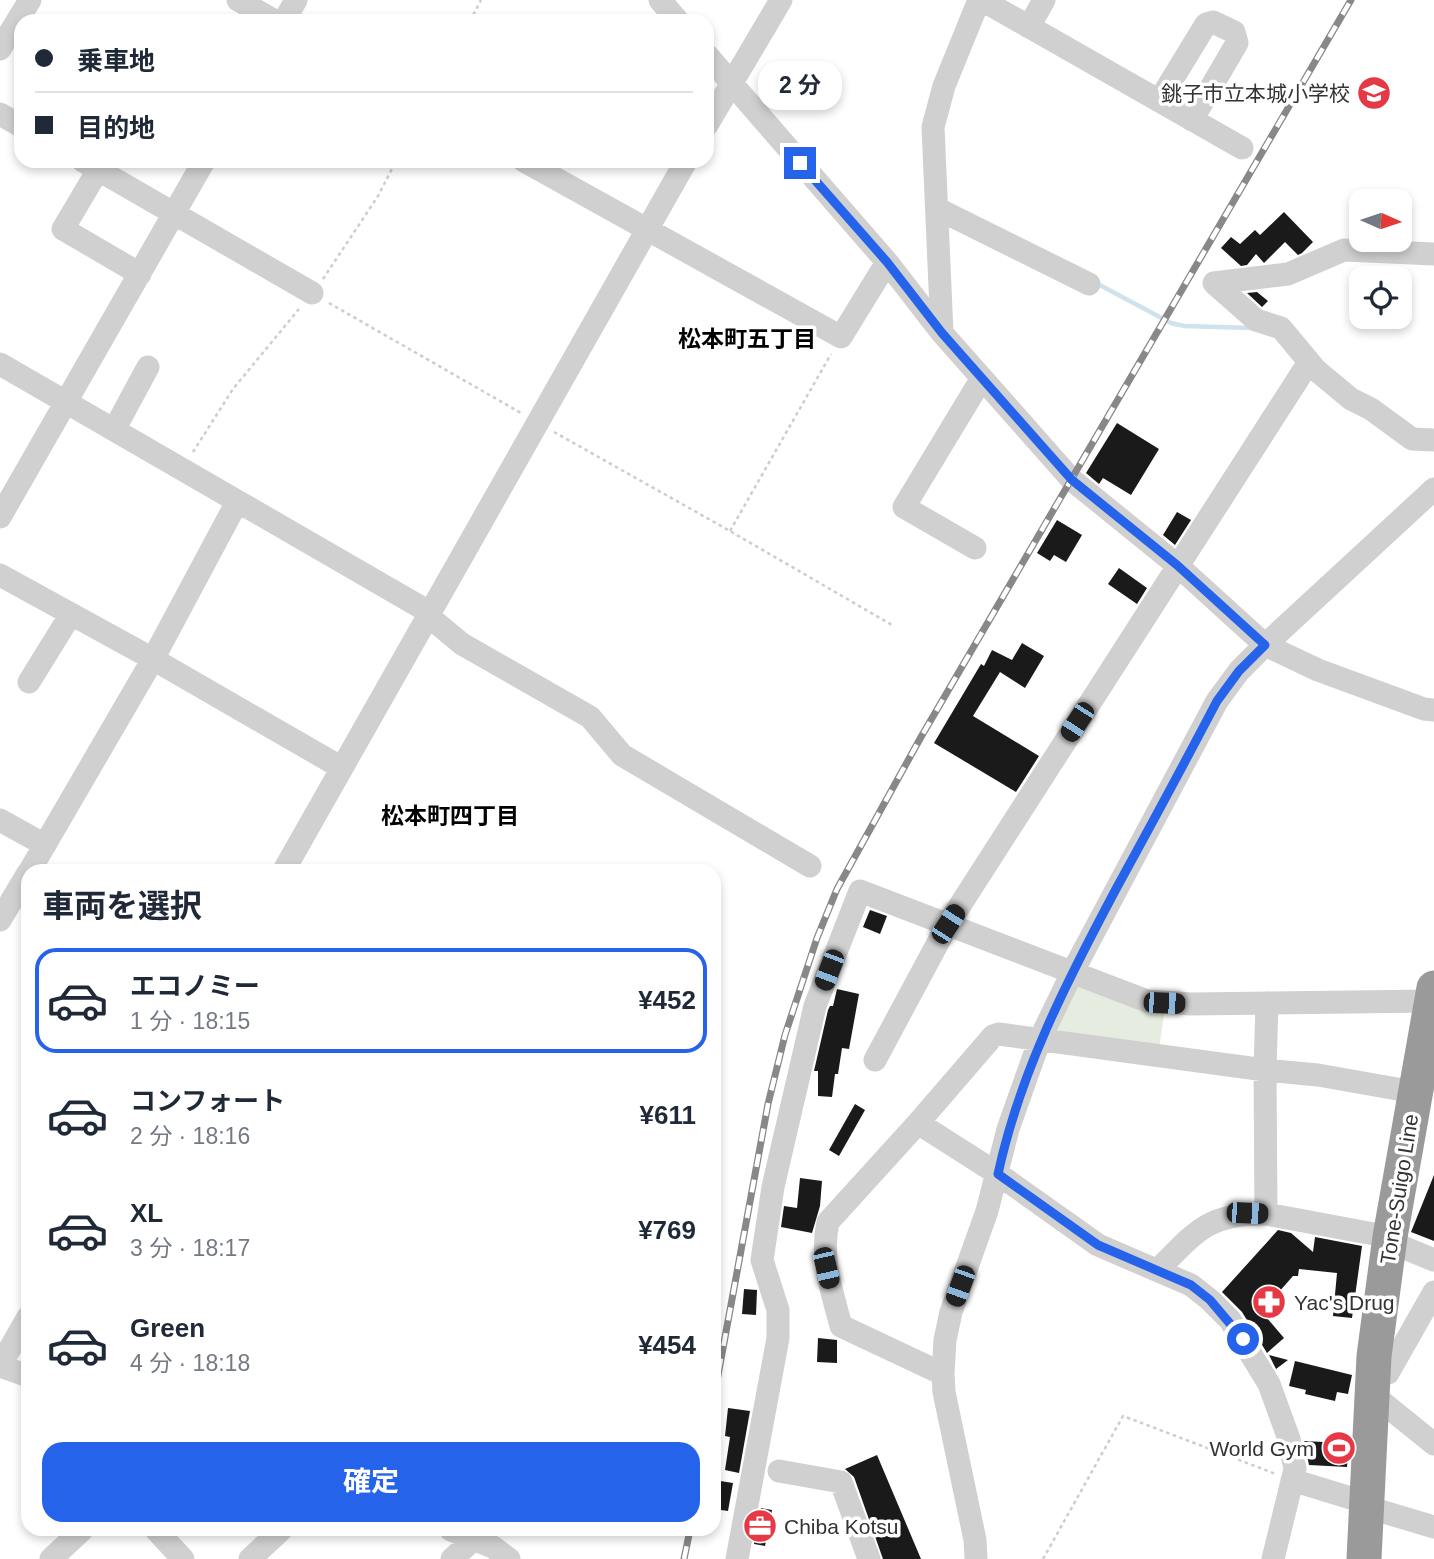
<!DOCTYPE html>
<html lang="ja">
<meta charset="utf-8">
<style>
body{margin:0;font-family:Arial,"Noto Sans JP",sans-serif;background:#f2f2f3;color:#1f2937;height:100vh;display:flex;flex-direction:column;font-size:26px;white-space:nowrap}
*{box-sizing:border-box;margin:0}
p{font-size:23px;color:#747a83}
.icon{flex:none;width:38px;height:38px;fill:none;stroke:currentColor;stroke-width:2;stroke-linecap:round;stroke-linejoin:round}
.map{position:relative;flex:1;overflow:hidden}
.side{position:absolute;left:21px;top:864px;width:700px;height:672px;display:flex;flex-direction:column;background:#fff;border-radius:21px;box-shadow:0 4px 10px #0003}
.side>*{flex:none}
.guide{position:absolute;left:14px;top:14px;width:700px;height:154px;border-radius:21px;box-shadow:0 4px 10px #0003;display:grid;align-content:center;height:154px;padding:0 21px;background:#fff}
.needle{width:46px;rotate:93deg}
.fabs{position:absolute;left:1349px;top:189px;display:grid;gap:14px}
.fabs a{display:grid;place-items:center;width:63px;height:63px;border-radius:14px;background:#fff;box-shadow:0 4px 10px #0003;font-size:35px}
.end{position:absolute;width:32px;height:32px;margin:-16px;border:9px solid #2563eb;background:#fff;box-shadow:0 0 0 4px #fff}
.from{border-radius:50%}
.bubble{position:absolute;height:49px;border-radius:21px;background:#fff;box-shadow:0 4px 10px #0003;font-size:23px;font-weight:700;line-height:49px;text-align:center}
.car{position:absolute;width:21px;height:42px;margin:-21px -10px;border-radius:9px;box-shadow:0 0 5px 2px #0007;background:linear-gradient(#222 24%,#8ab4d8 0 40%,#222 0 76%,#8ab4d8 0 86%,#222 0)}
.guide b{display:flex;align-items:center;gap:24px;height:66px;font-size:26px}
.guide b+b{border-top:2px solid #e0e1e3}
.guide i{width:18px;height:18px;background:#1f2937}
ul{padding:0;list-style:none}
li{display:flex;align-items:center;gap:21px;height:105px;margin:0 14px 10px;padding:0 7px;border:4px solid transparent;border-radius:21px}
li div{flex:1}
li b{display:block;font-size:26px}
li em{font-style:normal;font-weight:700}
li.current{border-color:#2563eb}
li>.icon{width:63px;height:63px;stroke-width:1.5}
h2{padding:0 21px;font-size:32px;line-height:84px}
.action{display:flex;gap:14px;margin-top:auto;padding:14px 21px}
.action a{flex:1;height:80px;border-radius:21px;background:#2563eb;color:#fff;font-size:28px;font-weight:700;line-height:80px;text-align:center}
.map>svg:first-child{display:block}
</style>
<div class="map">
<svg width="1434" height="1559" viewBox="0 0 1434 1559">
<rect width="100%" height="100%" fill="#fff"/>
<!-- green -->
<path fill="#e6ecdf" d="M1078 981 1165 1008 1159 1049 1071 1039 1055 1030Z"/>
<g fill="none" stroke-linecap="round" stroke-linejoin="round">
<!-- stream -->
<path stroke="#cfe2ee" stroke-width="4.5" d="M1096 283 1171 323 1184 326 1252 328"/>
</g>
<!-- building -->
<path fill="#1a1a1a" d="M1284 212 1313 242 1302 253 1298 255 1285 242 1264 263 1256 254 1247 265 1241 266 1221 248 1231 237 1240 244 1255 230 1260 235Z
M1257 292 1268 301 1262 307 1247 293Z
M1117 423 1159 449 1131 495 1103 478 1099 484 1086 473Z
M1177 512 1191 520 1175 545 1163 535Z
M1057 520 1082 535 1066 562 1054 555 1050 561 1037 553Z
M1119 568 1147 588 1137 604 1108 584Z
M1022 643 1044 656 1025 688 1000 672 973 716 1039 756 1016 792 934 743 981 664 984 666 992 650 1012 660Z
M870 910 887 916 880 934 863 927Z
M837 989 859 994 849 1049 842 1048 838 1074H835L832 1097 818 1096V1071H814L828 1010 830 1006H833Z
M855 1104 865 1110 839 1156 829 1150Z
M1434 1175V1241L1411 1232Z
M800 1178 822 1181 820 1206 812 1233 781 1227 784 1206 797 1208Z
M1278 1230 1291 1233 1313 1252 1315 1237 1362 1246 1352 1318 1333 1316 1337 1273 1299 1269 1298 1276H1293L1278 1293 1283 1298 1267 1318 1284 1338 1267 1353 1242 1312 1222 1292Z
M744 1289 757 1290 756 1315 742 1314Z
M818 1338 837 1340V1363L817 1362Z
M1269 1355 1288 1360 1276 1369Z
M1295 1361 1352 1375 1348 1394 1337 1392 1335 1401 1305 1394 1306 1390 1289 1386Z
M728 1408 750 1411 739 1473 725 1470 730 1437 725 1436Z
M1304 1441 1344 1443V1454L1348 1455 1347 1467 1309 1465Z
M877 1455 921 1559H883L854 1477 845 1469Z
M714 1480 733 1483 728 1511 714 1509Z
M761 1508 772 1510 765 1546 754 1544Z"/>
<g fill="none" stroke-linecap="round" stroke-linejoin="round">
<!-- path -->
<path stroke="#cdcdcd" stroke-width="2.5" stroke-dasharray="3.5 3.5" stroke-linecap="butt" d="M470 21 481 0
M323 279 378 196 396 161
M329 303 521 413
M554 432 730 531 892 625
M193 452 233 389 299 309
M730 531 831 354
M1043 1559 1123 1416 1276 1474"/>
<!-- minor -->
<path stroke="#d0d0d0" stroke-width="23" d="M238 0 275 21
M660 0 678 21
M982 0 1242 148
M284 21 296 0
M1029 27 1044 0
M0 49 30 0
M707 55 887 262 942 333 1072 480 1177 565 1265 645 1318 670 1424 709 1434 710
M1159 101 1206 24 1213 22 1234 32 1237 43 1192 120
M0 114 21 126
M707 125 781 0
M83 161 312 293
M524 161 841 337 887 262
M98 170 63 229 140 274
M938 209 1089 284
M1434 254 1344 250 1288 274 1214 283 1256 320 1281 328 1316 370 1351 399 1371 409 1412 439 1434 440
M942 333 933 127 944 86 979 0
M0 364 429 612
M114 430 148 367
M0 517 204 161
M975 548 904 507 982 378
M0 575 153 659 342 768
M427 615 462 644 590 717 622 755 810 866
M29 682 71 614
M0 820 45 845
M29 872 153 659 237 502
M283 872 686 161
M0 920 28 873
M875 1060 948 924 1309 362
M918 1123 998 1174 1098 1245 1191 1285 1210 1300 1230 1320 1269 1384 1289 1439 1295 1469 1273 1559
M1266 1214 1265 1070 1267 1003
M1390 1242 1434 1260
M1159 1269C1195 1232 1210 1212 1266 1214L1390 1237
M0 1366 28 1317
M0 1366 28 1376
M943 1374 841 1326C832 1292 820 1258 828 1222L918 1123 993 1036 999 1034 1265 1070 1318 1075 1414 1092
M1373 1376 1388 1373 1434 1292
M1372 1394 1434 1444
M779 1471 841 1482 869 1559
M1292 1480 1367 1503
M1367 1507 1434 1527
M156 1530 183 1559
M451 1530 493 1547 509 1559
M51 1559 82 1530
M250 1559 281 1530
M452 1559 475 1538
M737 1559 778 1338V1310L762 1260 773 1187 815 1006 860 891 1147 1001 1191 1004 1431 1001
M976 1559 975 1540 944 1392 943 1374 945 1340 951 1312 987 1211 1008 1129 1040 1039 1073 971 1217 701 1239 671 1265 645 1434 489"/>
<!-- highway -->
<path stroke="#9a9a9a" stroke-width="35" d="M1364 1559 1374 1356 1390 1237 1434 988"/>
<!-- rail casing -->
<g stroke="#888" stroke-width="7">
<path id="rail" d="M714 1397 768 1104 785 1035 817 938 837 889 921 737 1351 0
M684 1559 690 1530"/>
</g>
<!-- rail -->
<use href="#rail" stroke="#fff" stroke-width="4.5" stroke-dasharray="13" stroke-linecap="butt"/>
</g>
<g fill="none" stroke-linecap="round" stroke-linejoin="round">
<!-- route -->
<path stroke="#2563eb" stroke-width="9" d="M800 163 887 262 942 333 1072 480 1177 565 1265 645 1239 671 1217 701C1184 764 1150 827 1116 889 1067 981 1020 1072 998 1174L1098 1245 1191 1285 1210 1300 1243 1339"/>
</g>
<!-- icons -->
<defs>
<g id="school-disc" transform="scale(1.75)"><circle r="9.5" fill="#e63946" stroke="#fff"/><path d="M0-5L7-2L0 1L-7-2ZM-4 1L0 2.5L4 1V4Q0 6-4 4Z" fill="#fff"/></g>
<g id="pharmacy-disc" transform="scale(1.75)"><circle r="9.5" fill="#e63946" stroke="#fff"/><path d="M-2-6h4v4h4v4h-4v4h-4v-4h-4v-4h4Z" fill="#fff"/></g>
<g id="stadium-disc" transform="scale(1.75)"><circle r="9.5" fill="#e63946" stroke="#fff"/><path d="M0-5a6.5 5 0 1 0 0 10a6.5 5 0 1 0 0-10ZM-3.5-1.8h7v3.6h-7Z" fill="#fff"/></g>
<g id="office-disc" transform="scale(1.75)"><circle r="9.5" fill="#e63946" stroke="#fff"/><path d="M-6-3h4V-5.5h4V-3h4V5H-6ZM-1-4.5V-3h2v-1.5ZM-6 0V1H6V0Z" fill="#fff"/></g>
</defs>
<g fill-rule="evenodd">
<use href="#school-disc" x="1374" y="93"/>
<use href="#pharmacy-disc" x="1269" y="1302"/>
<use href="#stadium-disc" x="1339" y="1448"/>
<use href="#office-disc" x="760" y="1526"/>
</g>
<g text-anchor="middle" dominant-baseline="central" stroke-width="7" stroke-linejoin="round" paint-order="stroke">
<!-- poi labels -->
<g font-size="21" fill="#333" stroke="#fff" text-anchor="end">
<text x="1350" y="93">銚子市立本城小学校</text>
<text x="1294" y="1302" text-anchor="start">Yac's Drug</text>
<text x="1314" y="1448">World Gym</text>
<text x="784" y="1526" text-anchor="start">Chiba Kotsu</text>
</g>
<!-- street labels -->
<g font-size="21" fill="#333" stroke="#fff">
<text transform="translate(1399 1189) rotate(-81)">Tone-Suigo Line</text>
</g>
<!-- neighbourhood labels -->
<g font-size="23" font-weight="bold" fill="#000" stroke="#fff">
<text x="747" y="339">松本町五丁目</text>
<text x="450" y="816">松本町四丁目</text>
</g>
</g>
</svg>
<div class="fabs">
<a><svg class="needle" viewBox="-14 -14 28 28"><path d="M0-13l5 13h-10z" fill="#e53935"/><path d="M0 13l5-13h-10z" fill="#747a83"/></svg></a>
<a><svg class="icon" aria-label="locate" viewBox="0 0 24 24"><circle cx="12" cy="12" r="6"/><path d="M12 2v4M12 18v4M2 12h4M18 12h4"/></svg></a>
</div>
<i class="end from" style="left:1243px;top:1339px"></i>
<i class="end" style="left:800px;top:163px"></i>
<div class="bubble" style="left:758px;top:61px;width:84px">2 分</div>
<i class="car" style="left:1077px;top:722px;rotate:213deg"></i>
<i class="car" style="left:948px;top:924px;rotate:33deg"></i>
<i class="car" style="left:829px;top:970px;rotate:201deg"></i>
<i class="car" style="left:1164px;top:1003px;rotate:92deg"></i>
<i class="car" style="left:1247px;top:1213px;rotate:92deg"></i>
<i class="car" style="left:826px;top:1268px;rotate:167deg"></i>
<i class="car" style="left:960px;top:1286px;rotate:200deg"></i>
<div class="guide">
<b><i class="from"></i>乗車地</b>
<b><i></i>目的地</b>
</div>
<section class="side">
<h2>車両を選択</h2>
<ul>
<li class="current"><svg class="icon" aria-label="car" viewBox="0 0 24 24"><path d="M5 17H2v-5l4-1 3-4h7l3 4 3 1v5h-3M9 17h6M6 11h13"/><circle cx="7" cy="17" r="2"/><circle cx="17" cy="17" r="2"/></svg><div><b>エコノミー</b><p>1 分 · 18:15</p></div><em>¥452</em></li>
<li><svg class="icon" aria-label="car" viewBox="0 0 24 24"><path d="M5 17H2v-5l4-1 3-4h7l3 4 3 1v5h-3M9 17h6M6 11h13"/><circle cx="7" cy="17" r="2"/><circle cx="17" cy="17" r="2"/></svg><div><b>コンフォート</b><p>2 分 · 18:16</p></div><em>¥611</em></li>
<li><svg class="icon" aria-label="car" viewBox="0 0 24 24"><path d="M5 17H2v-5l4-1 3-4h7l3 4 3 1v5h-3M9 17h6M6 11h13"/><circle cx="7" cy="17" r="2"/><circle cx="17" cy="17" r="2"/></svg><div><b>XL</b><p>3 分 · 18:17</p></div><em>¥769</em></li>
<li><svg class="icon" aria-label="car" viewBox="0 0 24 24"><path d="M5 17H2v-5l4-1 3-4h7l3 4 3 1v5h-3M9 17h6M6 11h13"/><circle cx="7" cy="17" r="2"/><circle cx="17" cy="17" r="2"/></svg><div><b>Green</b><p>4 分 · 18:18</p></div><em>¥454</em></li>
</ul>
<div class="action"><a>確定</a></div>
</section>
</div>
